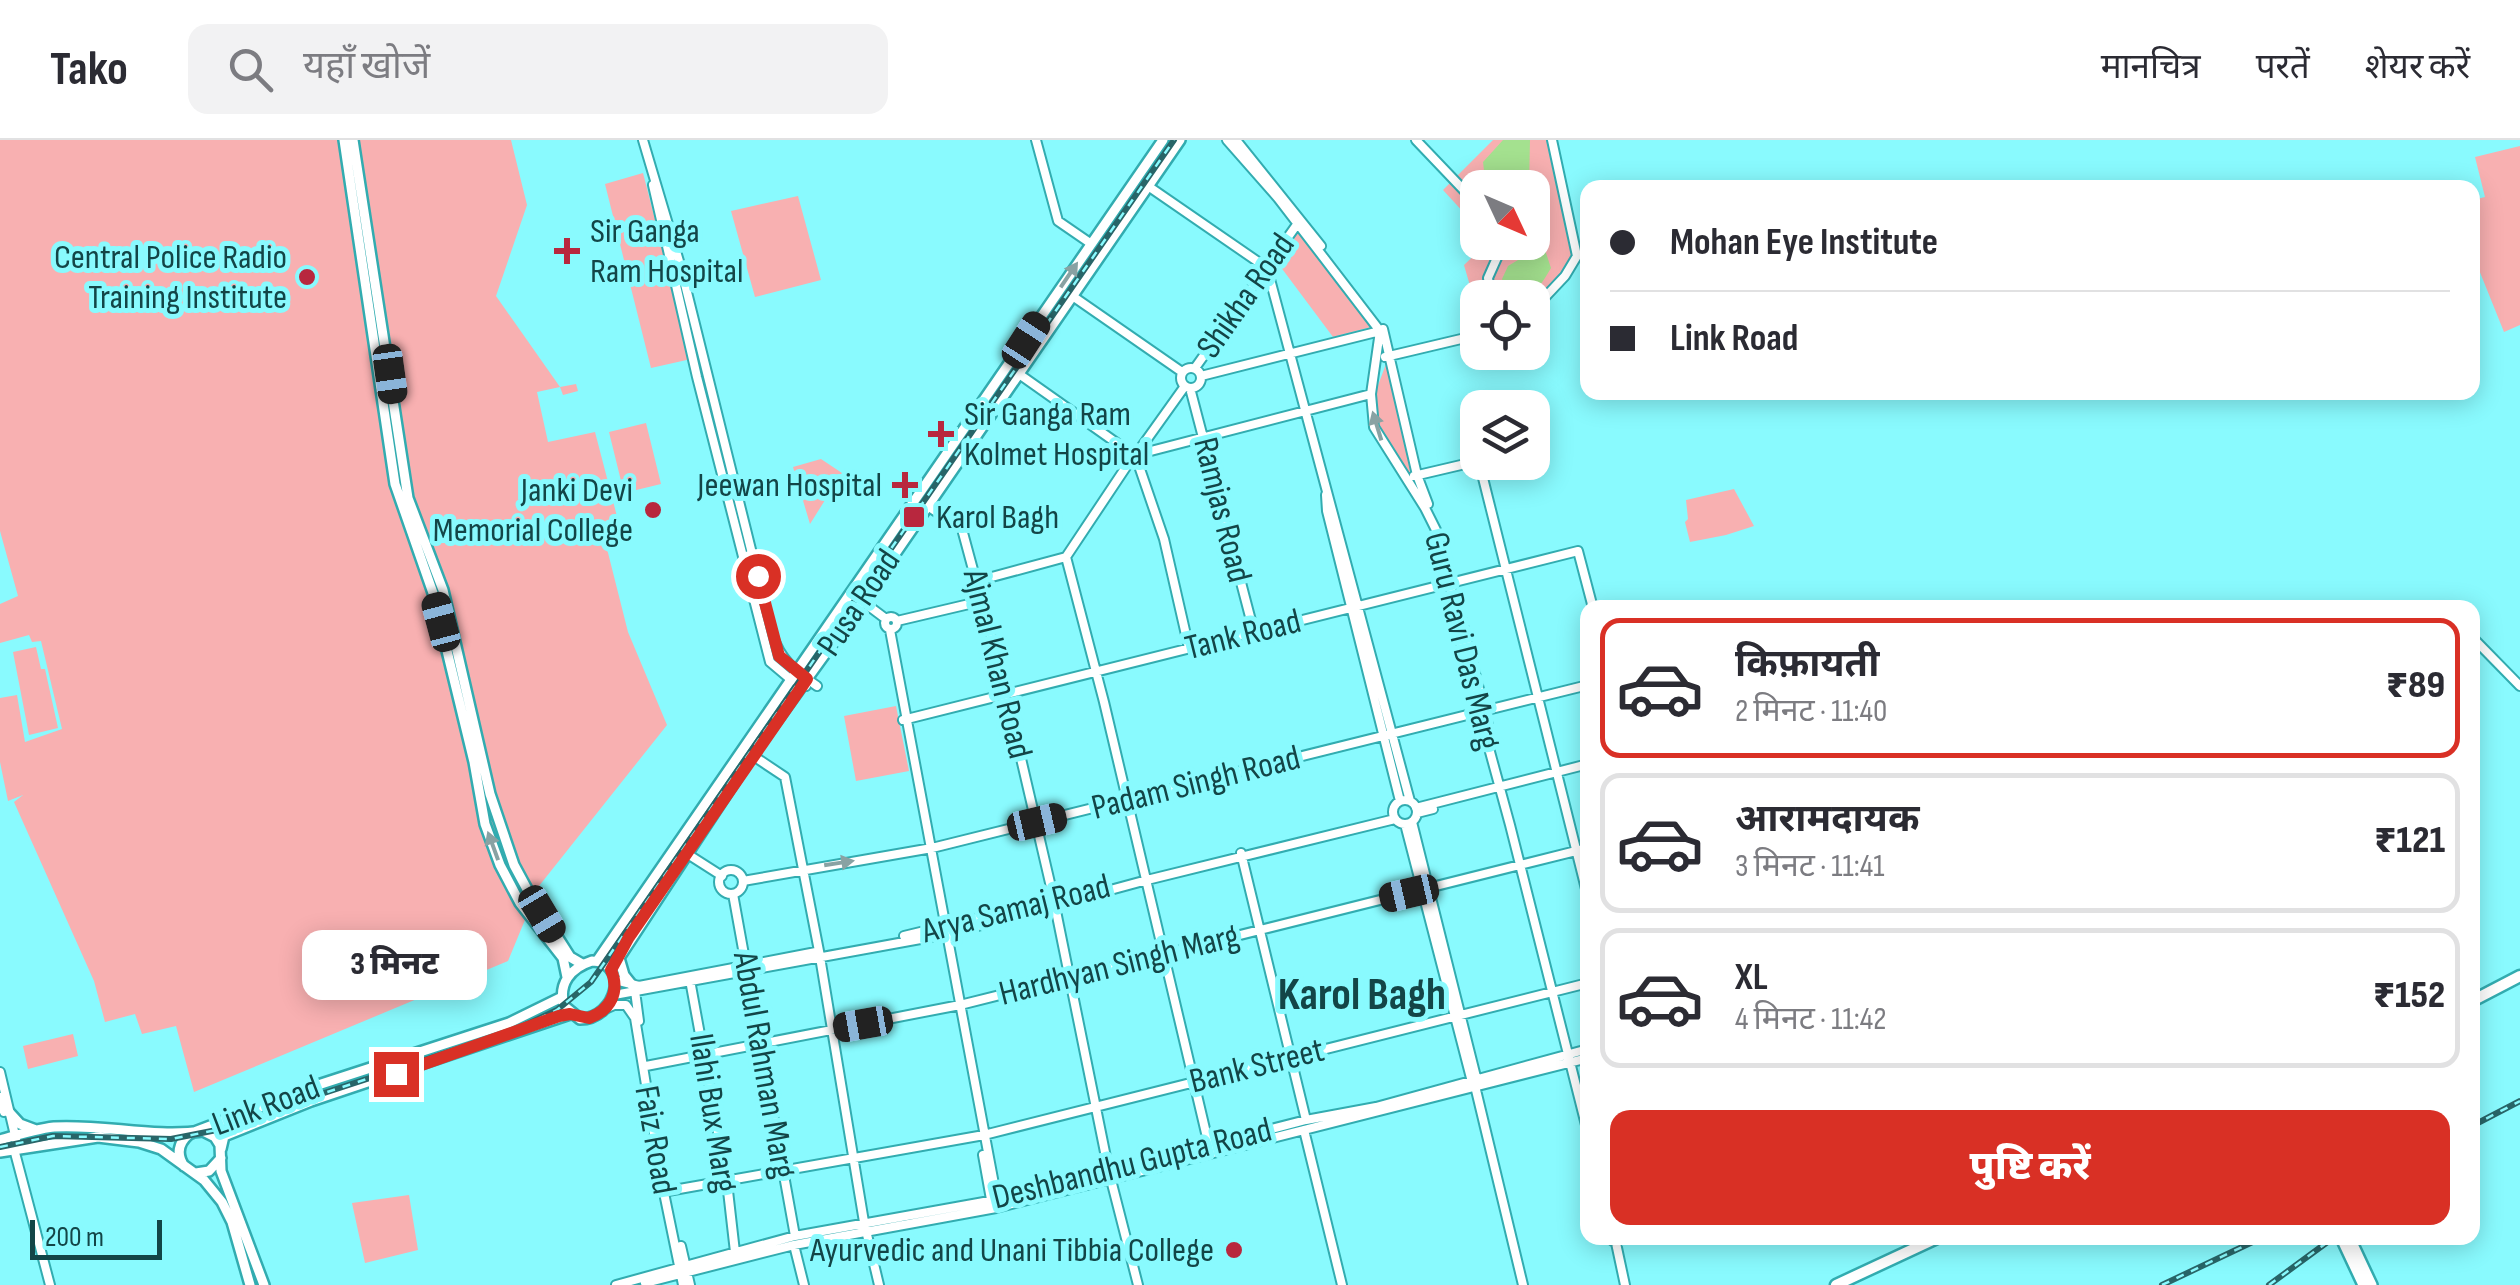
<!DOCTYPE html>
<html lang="hi">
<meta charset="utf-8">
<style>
body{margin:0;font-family:"Sofia Sans Condensed","Noto Sans Devanagari",sans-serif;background:#f2f2f3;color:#2b2b33;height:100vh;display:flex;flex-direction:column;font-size:38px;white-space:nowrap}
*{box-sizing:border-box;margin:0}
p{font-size:32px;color:#7c7c81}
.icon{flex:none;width:55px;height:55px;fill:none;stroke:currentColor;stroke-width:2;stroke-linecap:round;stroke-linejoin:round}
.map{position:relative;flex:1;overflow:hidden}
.panel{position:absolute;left:1580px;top:460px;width:900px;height:645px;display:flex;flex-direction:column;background:#fff;border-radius:20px;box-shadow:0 5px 25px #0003}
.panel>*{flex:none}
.hud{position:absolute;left:1580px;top:40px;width:900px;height:220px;border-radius:20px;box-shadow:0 5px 25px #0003;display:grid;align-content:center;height:220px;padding:0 30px;background:#fff}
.needle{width:65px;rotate:134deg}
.fabs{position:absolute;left:1460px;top:30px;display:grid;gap:20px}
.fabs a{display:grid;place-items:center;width:90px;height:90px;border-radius:20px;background:#fff;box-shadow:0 5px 25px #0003;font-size:50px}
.scale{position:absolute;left:30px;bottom:25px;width:132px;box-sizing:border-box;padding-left:10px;border:5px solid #134547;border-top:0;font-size:28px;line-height:35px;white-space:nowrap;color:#134547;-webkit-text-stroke:8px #89fafe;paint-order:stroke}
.end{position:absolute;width:45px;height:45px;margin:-22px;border:12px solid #d93025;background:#fff;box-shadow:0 0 0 5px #fff}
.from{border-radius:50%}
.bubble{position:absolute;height:70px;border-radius:20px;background:#fff;box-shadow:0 5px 25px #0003;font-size:32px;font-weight:800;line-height:70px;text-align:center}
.car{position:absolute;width:30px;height:60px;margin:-30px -15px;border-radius:12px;box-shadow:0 0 8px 2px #0007;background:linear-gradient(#222 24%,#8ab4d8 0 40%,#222 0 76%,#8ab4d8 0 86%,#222 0)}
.hud b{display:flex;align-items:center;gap:35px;height:95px;font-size:38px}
.hud b+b{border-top:2px solid #e1e1e2}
.hud i{width:25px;height:25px;background:#2b2b33}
ul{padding:18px 0 0;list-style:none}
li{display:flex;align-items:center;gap:30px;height:140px;margin:0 20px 15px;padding:0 10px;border:5px solid #e1e1e2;border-radius:20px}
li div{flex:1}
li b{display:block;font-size:38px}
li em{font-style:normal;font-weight:800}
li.on{border-color:#d93025}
li>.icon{width:90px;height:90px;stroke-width:1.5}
.button{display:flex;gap:20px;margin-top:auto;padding:20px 30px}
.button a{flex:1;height:115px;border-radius:20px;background:#d93025;color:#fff;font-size:40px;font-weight:800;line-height:115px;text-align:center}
header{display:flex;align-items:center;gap:60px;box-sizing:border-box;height:140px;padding:0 50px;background:#fff;border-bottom:2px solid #e1e1e2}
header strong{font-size:48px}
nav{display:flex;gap:55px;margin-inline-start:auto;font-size:35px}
.search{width:700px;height:90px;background:#f2f2f3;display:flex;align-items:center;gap:25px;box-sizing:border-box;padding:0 35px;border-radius:20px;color:#7c7c81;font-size:38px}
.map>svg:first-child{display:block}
</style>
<header>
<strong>Tako</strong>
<div class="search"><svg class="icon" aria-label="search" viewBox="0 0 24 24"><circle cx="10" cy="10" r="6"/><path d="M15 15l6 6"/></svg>यहाँ खोजें</div>
<nav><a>मानचित्र</a><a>परतें</a><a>शेयर करें</a></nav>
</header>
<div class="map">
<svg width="2520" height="1145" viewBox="0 0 2520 1145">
<rect width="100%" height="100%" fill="#89fafe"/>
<!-- green -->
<path fill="#f8b0b1" d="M0 0H511L527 65 496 156 560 247 576 244 578 251 563 255 560 247 537 252 548 302 595 292 620 388 603 393 628 492 667 585 539 746 508 821 194 952 176 886 142 894 135 874 105 882 94 841 14 662 23 655 8 661 0 622V558L17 555 25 602 62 589 41 501 32 502 29 495 0 503V464L18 456 0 391Z
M1493 0H1548L1575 120 1533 167 1532 158H1478L1477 170 1464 125 1487 103 1532 102V48H1478L1477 87 1443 50Z
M2520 6V185L2504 192 2473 115V60L2485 57 2475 17Z
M643 33 691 219 651 228 605 44Z
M798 56 821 140 755 157 731 71Z
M1299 91 1371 187 1333 197 1277 122Z
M1386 224 1412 332 1410 334 1381 294 1374 256Z
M646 283 661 344 624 353 609 292Z
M821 319 842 333 810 384 793 327Z
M1734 349 1754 386 1726 395 1690 402 1685 382 1688 379 1686 360Z
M36 507 41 529H45L58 588 29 595 13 512Z
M896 566 909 631 856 641 844 576Z
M73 894 78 916 28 929 23 906Z
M409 1055 418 1110 365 1123 352 1063Z"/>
<!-- water -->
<path fill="#a4e18f" d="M1503 0H1530L1529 47H1486L1483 22Z
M1533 74 1551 128C1538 149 1535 158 1508 157L1502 139 1508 126 1518 120 1515 103 1532 102Z"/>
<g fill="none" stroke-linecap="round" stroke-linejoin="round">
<!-- tertiary casing -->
<g stroke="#32acb0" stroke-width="12">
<path id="tertiary" d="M643 0 681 128 772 494C781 521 794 530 817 546
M1036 0 1058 81 1090 103
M1227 0 1278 58 1380 191 1371 254 1374 287 1425 368 1436 390 1450 443 1457 491 1510 685 1588 993
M1236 0 1321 106
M1416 0 1478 65
M653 45 697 237 770 522 789 538 806 546
M1148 46 1267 128 1410 661
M1071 155 1182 232
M1491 158 1488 138 1504 102
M1532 171 1565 136 1577 116 1552 0
M1383 189 1417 335 1428 364
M1385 217 1478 195
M1181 238a10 10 0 1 1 20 0a10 10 0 1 1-20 0Z
M1195 228 1298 83
M1019 234 1128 311
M1201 236 1380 191
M1190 248 1254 492
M1140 309 1185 246
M1143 313 1371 254
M1479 322 1588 757
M1138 323 1164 399 1189 508
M1414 336 1478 321
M1326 355 1327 371 1400 661
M926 365 962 389 1002 537 1054 760
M1066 417 1104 562 1210 1010
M977 441 1066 417 1130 321
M1456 458 1488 585
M862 461 886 479
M885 483a6 6 0 1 1 12 0a6 6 0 1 1-12 0Z
M897 481 982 461
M890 490 997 1060
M2472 497 2520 546
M903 580 1578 411 1593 468
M752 615 785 637 819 811 864 1082 879 1145
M1393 672a12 12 0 1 1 24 0a12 12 0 1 1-24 0Z
M1416 668 1588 624
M1417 673 1433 669
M1412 682 1477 941
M1405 684 1472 942
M686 713 722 736
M1241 713 1306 980
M719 742a12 12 0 1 1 24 0a12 12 0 1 1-24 0Z
M743 741 932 708 1588 545
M733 754 795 1096
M1055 766 1109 1032 1138 1145
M904 796 1089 751
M615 840 639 846 816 812
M690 840 727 1042 735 1112
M635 851 639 881
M614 855 948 794 1147 740 1395 679
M605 869 614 865H626L635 878 663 1048 683 1145
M646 926 960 865 1588 708
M0 932 18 1008
M1476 950 1523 1145
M0 957 4 972
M1304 990 1342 1145
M14 1009 50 1145
M983 1015 992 1065
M668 1051 984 995 1588 843
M1609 1098 1616 1103 1622 1098
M1616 1103 1625 1145
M794 1105 804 1145
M681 1106 690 1145
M645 1143 794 1105 996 1068 1588 918
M616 1145 795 1096 995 1060 1306 980 1376 967 1588 909"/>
</g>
<!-- secondary casing -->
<g stroke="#32acb0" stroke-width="14">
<path id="secondary" d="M344 0 395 344 433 453 474 622 485 684 500 725 520 763 563 818 567 837
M353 0 408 358 443 450 490 654 514 725 528 751 570 817 582 824
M619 818 624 835 632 845
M592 821C631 822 617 879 580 879L564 866C558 844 570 828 592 821Z
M597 821 1163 0
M611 830 752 615 848 482 1180 0
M9 972 20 984 36 990
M0 1000C17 995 36 989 54 987 104 984 153 998 203 991L215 997 220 1005 221 1031 264 1145
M221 1009 224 996 311 961 570 874
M0 1012 98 997 139 1002 161 1009 204 1040 222 1062 232 1082 250 1145
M184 1026C176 1014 178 1003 189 994L315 946 509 883 562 857
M196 1033 209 1031 221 1018
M2341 1098 2363 1145
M2350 1098 2372 1145"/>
</g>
<!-- primary casing -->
<g stroke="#32acb0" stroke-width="15">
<path id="primary" d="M2472 861 2520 836
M1836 1145 1937 1098"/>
</g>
<!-- tertiary -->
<use href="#tertiary" stroke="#fff" stroke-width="8"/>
<!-- secondary -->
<use href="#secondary" stroke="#fff" stroke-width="9"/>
<!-- primary -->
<use href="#primary" stroke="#fff" stroke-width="10"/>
<!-- rail casing -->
<g stroke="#286568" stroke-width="6">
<path id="rail" d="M2472 986 2520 961
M0 1007 53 996 171 999 237 986 312 957 513 891 557 870 591 842 1174 0
M2162 1145 2261 1098
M2269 1145 2333 1098"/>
</g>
<!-- rail -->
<use href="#rail" stroke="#89fafe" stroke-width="2.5" stroke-dasharray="8" stroke-linecap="butt"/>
</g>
<!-- one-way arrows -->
<defs><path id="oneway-solid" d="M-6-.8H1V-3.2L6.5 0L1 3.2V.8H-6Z" transform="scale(2.5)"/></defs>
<g fill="#89a2a3">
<use href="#oneway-solid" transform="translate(1069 135) rotate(-56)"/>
<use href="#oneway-solid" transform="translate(1377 286) rotate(-107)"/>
<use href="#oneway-solid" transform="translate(493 706) rotate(-110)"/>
<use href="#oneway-solid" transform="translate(839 723) rotate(-9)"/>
</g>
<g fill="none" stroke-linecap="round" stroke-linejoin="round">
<!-- route -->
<path stroke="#d93025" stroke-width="12" d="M396 934 559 876 570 874 589 878C611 870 620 851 611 830L629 797 807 539 779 516 758 436"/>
</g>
<!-- markers -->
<g fill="#b8273e" stroke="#89fafe" stroke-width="4">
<path d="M562 96h10v10h10v10h-10v10h-10v-10h-10v-10h10z"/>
<circle cx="307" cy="137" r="10"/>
<path d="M936 279h10v10h10v10h-10v10h-10v-10h-10v-10h10z"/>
<path d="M900 330h10v10h10v10h-10v10h-10v-10h-10v-10h10z"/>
<circle cx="653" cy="370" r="10"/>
<rect x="902" y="365" width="24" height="24" rx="5"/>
<circle cx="1234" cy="1110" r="10"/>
</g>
<g text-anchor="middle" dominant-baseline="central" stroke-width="10" stroke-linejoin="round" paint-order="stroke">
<!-- poi labels -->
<g font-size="35" fill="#134547" stroke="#89fafe" text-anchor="end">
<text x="590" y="91" text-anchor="start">Sir Ganga<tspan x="590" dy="40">Ram Hospital</tspan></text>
<text x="287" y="117">Central Police Radio<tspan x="287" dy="40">Training Institute</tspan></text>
<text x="964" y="274" text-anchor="start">Sir Ganga Ram<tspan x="964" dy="40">Kolmet Hospital</tspan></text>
<text x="882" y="345">Jeewan Hospital</text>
<text x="633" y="350">Janki Devi<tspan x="633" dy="40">Memorial College</tspan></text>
<text x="936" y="377" text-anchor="start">Karol Bagh</text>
<text x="1214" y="1110">Ayurvedic and Unani Tibbia College</text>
</g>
<!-- street labels -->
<g font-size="35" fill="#134547" stroke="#89fafe">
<text transform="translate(1246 156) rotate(-55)">Shikha Road</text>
<text transform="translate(1222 370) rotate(76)">Ramjas Road</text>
<text transform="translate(859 463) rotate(-56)">Pusa Road</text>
<text transform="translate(1243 495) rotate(-14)">Tank Road</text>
<text transform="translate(1462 501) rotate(76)">Guru Ravi Das Marg</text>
<text transform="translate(997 524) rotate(76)">Ajmal Khan Road</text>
<text transform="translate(1196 643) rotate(-14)">Padam Singh Road</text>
<text transform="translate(1016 769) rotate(-14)">Arya Samaj Road</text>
<text transform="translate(1119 825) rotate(-14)">Hardhyan Singh Marg</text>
<text transform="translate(764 925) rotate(80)">Abdul Rahman Marg</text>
<text transform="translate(1257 926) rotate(-14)">Bank Street</text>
<text transform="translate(266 966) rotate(-21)">Link Road</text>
<text transform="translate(713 973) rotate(81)">Ilahi Bux Marg</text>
<text transform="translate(655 1000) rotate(80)">Faiz Road</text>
<text transform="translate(1132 1024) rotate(-14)">Deshbandhu Gupta Road</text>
</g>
<!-- district labels -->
<g font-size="45" font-weight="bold" fill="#134547" stroke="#89fafe">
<text x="1362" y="855">Karol Bagh</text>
</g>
</g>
</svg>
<div class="fabs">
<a><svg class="needle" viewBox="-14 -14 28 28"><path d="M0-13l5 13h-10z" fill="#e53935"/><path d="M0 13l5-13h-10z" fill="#7c7c81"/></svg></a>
<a><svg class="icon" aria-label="locate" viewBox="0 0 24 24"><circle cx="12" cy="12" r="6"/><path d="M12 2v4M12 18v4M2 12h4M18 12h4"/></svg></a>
<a><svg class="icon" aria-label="layers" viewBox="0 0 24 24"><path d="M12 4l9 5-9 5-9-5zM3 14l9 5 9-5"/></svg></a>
</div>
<div class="scale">200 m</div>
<i class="end from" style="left:758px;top:436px"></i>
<i class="end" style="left:396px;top:934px"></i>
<div class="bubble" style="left:302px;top:790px;width:185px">3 मिनट</div>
<i class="car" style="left:1026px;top:200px;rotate:33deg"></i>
<i class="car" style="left:390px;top:234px;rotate:172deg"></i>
<i class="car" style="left:441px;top:482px;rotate:345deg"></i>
<i class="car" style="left:1037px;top:682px;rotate:77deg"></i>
<i class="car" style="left:1409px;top:753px;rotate:257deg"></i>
<i class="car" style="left:542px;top:774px;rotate:149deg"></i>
<i class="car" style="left:863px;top:884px;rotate:260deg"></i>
<div class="hud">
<b><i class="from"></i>Mohan Eye Institute</b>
<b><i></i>Link Road</b>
</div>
<section class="panel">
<ul>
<li class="on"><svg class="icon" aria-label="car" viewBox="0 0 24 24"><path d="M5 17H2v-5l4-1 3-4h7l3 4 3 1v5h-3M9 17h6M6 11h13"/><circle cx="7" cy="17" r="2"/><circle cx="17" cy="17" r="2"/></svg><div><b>किफ़ायती</b><p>2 मिनट · 11:40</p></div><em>₹89</em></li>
<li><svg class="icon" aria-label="car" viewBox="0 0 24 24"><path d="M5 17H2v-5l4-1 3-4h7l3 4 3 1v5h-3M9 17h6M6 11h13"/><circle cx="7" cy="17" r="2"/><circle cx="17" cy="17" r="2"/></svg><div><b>आरामदायक</b><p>3 मिनट · 11:41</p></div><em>₹121</em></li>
<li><svg class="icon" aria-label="car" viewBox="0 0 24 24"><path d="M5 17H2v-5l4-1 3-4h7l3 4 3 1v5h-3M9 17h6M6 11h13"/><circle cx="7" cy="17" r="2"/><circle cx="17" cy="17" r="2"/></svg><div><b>XL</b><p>4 मिनट · 11:42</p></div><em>₹152</em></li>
</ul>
<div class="button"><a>पुष्टि करें</a></div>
</section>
</div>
